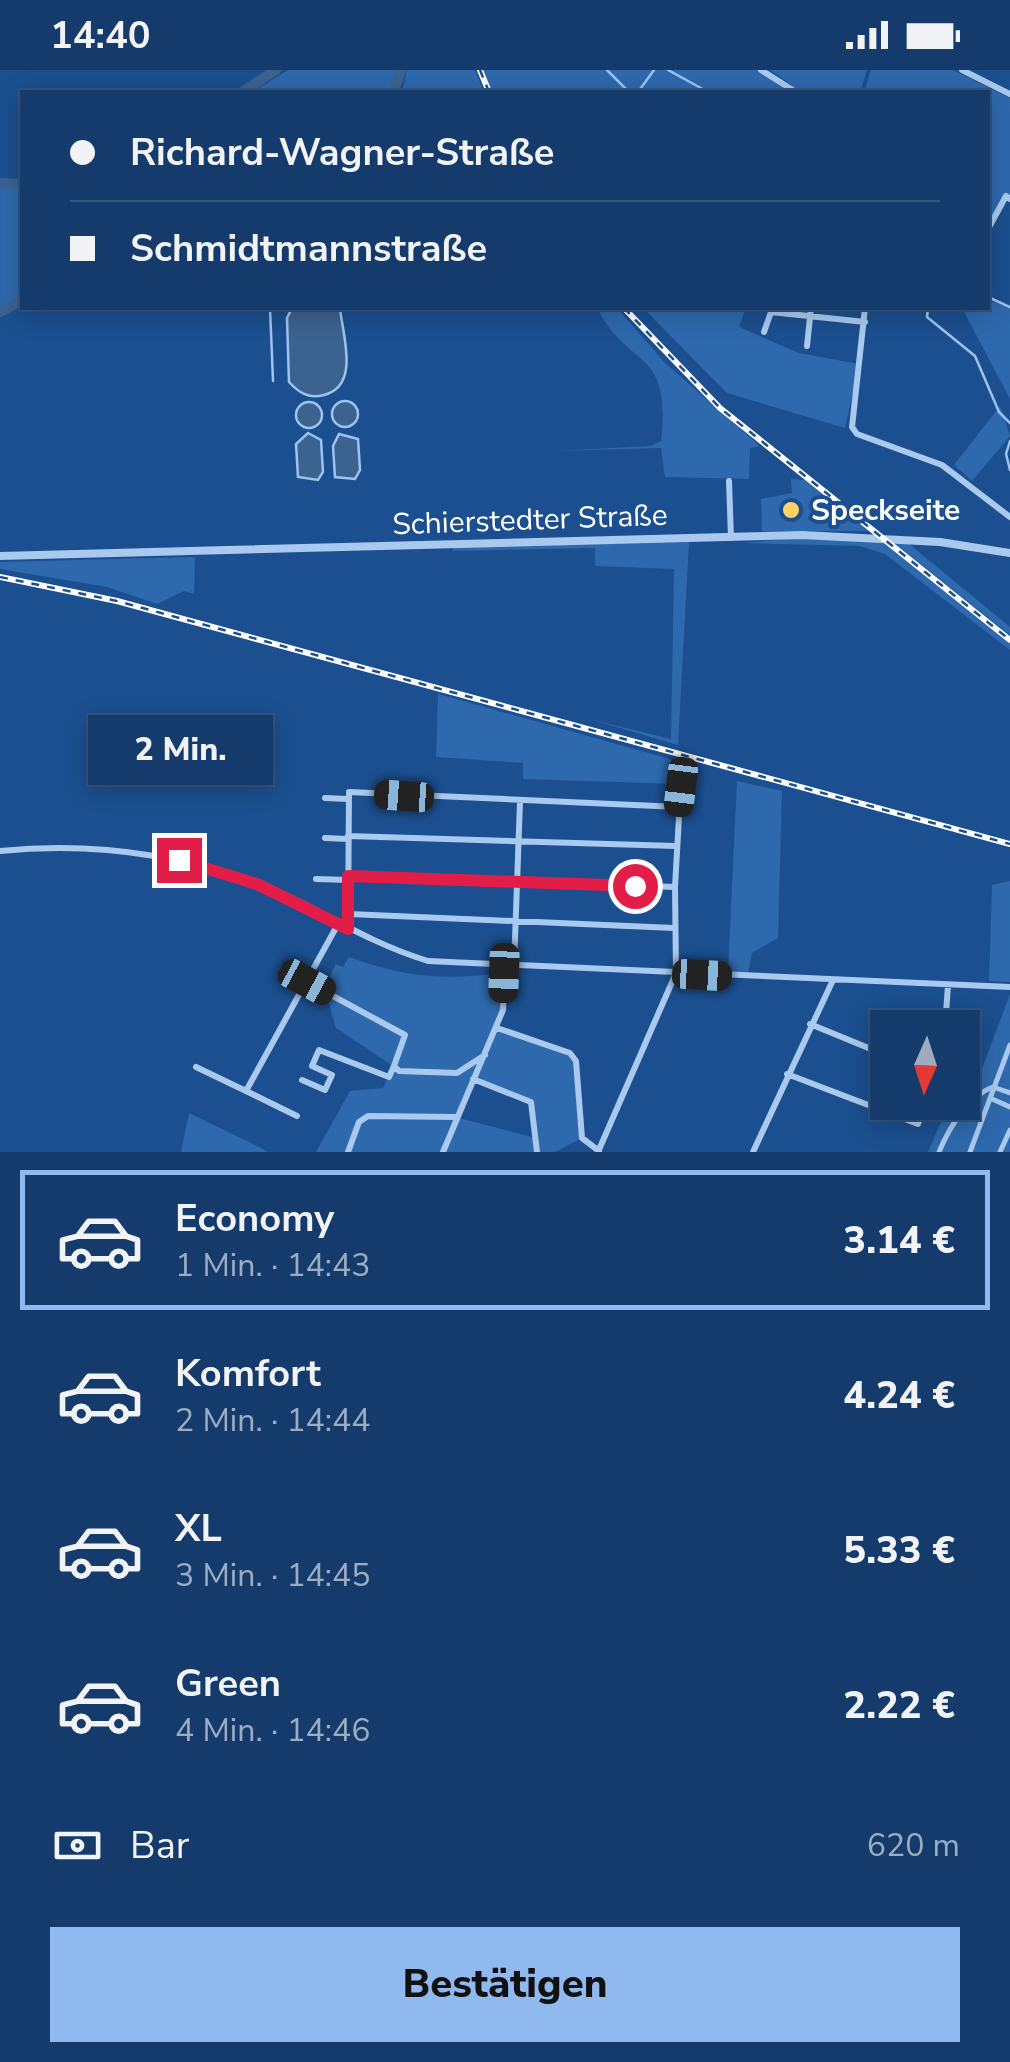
<!DOCTYPE html>
<html lang="de">
<meta charset="utf-8">
<style>
body{margin:0;font-family:"Nunito Sans",sans-serif;background:#214673;color:#f1f3f6;height:100vh;display:flex;flex-direction:column;font-size:38px;white-space:nowrap}
*{box-sizing:border-box;margin:0}
p{font-size:32px;color:#9dadc1}
.icon{flex:none;width:55px;height:55px;fill:none;stroke:currentColor;stroke-width:2;stroke-linecap:round;stroke-linejoin:round}
.map{position:relative;height:1082px;overflow:hidden}
.details{display:flex;flex-direction:column;background:#143b6b;flex:1}
.details>*{flex:none}
.guide{position:absolute;left:20px;top:20px;width:970px;height:220px;border-radius:0px;box-shadow:0 5px 25px #0003,0 0 0 2px #33557e;display:grid;align-content:center;height:220px;padding:0 50px;background:#143b6b}
.needle{width:65px;rotate:183deg}
.controls{position:absolute;left:870px;top:940px;display:grid;gap:20px}
.controls a{display:grid;place-items:center;width:110px;height:110px;border-radius:0px;background:#143b6b;box-shadow:0 5px 25px #0003,0 0 0 2px #33557e;font-size:50px}
.end{position:absolute;width:45px;height:45px;margin:-22px;border:12px solid #e11d48;background:#fff;box-shadow:0 0 0 5px #fff}
.from{border-radius:50%}
.bubble{position:absolute;height:70px;border-radius:0px;background:#143b6b;box-shadow:0 5px 25px #0003,0 0 0 2px #33557e;font-size:32px;font-weight:800;line-height:70px;text-align:center}
.car{position:absolute;width:30px;height:60px;margin:-30px -15px;border-radius:12px;box-shadow:0 0 8px 2px #0007;background:linear-gradient(#222 24%,#8ab4d8 0 40%,#222 0 76%,#8ab4d8 0 86%,#222 0)}
.guide b{display:flex;align-items:center;gap:35px;height:95px;font-size:38px}
.guide b+b{border-top:2px solid #33557e}
.guide i{width:25px;height:25px;background:#f1f3f6}
ul{padding:18px 0 0;list-style:none}
li{display:flex;align-items:center;gap:30px;height:140px;margin:0 20px 15px;padding:0 30px;border:5px solid transparent;border-radius:0px}
li div{flex:1}
li b{display:block;font-size:38px}
li em{font-style:normal;font-weight:800}
li.active{border-color:#90b9f0}
li>.icon{width:90px;height:90px;stroke-width:1.5}
.pay{display:flex;align-items:center;gap:25px;height:110px;padding:0 50px;font-size:38px}
.pay p{margin-inline-start:auto}
.button{display:flex;gap:20px;margin-top:auto;padding:20px 50px}
.button a{flex:1;height:115px;border-radius:0px;background:#90b9f0;color:#111;font-size:40px;font-weight:800;line-height:115px;text-align:center}
.status{display:flex;justify-content:space-between;align-items:center;height:70px;padding:0 50px;background:#143b6b;direction:ltr}
.status svg{height:28px;fill:currentColor}
.map>svg:first-child{display:block}
</style>
<div class="status"><b>14:40</b><svg viewBox="0 0 49 12"><path d="M0 12V9h3v3zM5 12V6h3v6zM10 12V3h3v9zM15 12V0h3v12zM26 1h20v11H26zM47 4h2v5h-2z"/></svg></div>
<div class="map">
<svg width="1010" height="1082" viewBox="0 0 1010 1082">
<rect width="100%" height="100%" fill="#1b4f8f"/>
<!-- green -->
<path fill="#2e69ad" fill-rule="evenodd" d="M288 0H403L395 22H253Z
M407 0H475L484 22H402Z
M483 0H761L796 22H492Z
M770 0H867L860 22H802Z
M871 0H953L1010 28V127L1004 124 988 153V22H864Z
M0 109 22 110V232L0 240Z
M988 230 1010 238V329L962 238H988Z
M597 238H617L665 293 760 376 750 378 749 409 665 407 661 378 553 381 651 376 661 371C672 276 629 301 597 238Z
M643 238H746L739 257 799 283 859 294 845 358 727 323Z
M1000 336 1010 366 972 411 954 395Z
M791 409 805 410 868 461H762L761 429 792 423Z
M799 467 881 470 1010 573V580L885 484 860 476 745 473Z
M891 471 908 473 1010 557V565Z
M689 472 678 675 589 649 671 669 674 499 595 496V478L452 481 454 477Z
M195 487 194 524 184 521 157 534 107 517 0 499V492Z
M438 624 677 691V714L523 709V693L436 687Z
M737 711 782 721 778 868 752 883 748 903 728 901Z
M1010 811V912L989 911 992 815Z
M349 887C407 908 443 910 504 903L503 940 497 958 570 983 576 991 582 1068 555 1082H316L350 1021 383 1018 393 996 336 958 324 917 336 894 343 897ZM473 1010 534 1037 536 1068 455 1047Z
M1010 924V1082H928L939 1056 957 1033 962 1032 980 1004Z
M189 1043 261 1078 268 1082H181Z"/>
<!-- water -->
<path fill="#3c6290" stroke="#9cc4f0" stroke-width="2.5" d="M292 238H340C342 263 361 316 324 325 309 329 299 323 289 312L287 248Z
M332 344a13 13 0 1 1 26 0a13 13 0 1 1-26 0Z
M296 345a13 13 0 1 1 26 0a13 13 0 1 1-26 0Z
M308 363 321 370 323 402 318 410 298 407 296 374Z
M339 364 358 369 360 400 355 409 335 407 333 376Z"/>
<g fill="none" stroke-linecap="round" stroke-linejoin="round">
<!-- stream -->
<path stroke="#9cc4f0" stroke-width="2.5" d="M607 0 629 22
M668 0 708 22
M638 22 654 0
M988 227 1010 237
M270 238 273 311
M928 238 927 247 975 286 999 342 1010 353
M1010 371 1006 384 1010 400"/>
<!-- river -->
<path stroke="#3c6290" stroke-width="10" d="M242 22 276 0
M394 22 401 0
M0 113 22 114
M0 242 22 230"/>
<!-- pedestrian -->
<path stroke="#a9c9ee" stroke-width="5" d="M990 1028 1010 1037
M939 1082C949 1058 968 1026 993 1017L1010 1023
M970 1082 1010 975
M1000 1082 1010 1060"/>
<!-- minor -->
<path stroke="#a9c9ee" stroke-width="6" d="M761 0 796 22
M962 0 1010 24
M988 159 1006 126 1010 129
M865 238 852 357 857 364 942 395 1010 447
M764 262 771 242 865 252
M807 276 811 238
M729 411 731 468
M325 728 348 729
M348 766 676 776
M325 768 348 769
M0 781C103 771 208 787 302 833 344 855 382 877 428 891L1010 917
M349 806 675 817
M316 809 349 810
M349 844 674 858
M348 859 349 722 678 737
M514 896 520 732
M307 912 405 965 394 996 399 1001 457 1003 485 985
M810 954 888 986
M497 958 570 983 576 991 582 1068 599 1081
M945 958 948 915
M196 997 246 1021
M787 1004 918 1054 925 1032
M473 1009 531 1032 537 1082
M302 1010 325 1020 332 1005 312 996 319 980 389 1007 394 996
M297 1046 246 1021 338 854
M348 1082 359 1052 368 1046 455 1047
M443 1082 503 940 505 896
M598 1082 676 903 675 817 682 694
M753 1082 833 910"/>
<!-- tertiary -->
<path stroke="#a9c9ee" stroke-width="8" d="M0 486 802 465 940 472 1010 483"/>
<!-- rail casing -->
<g stroke="#fff" stroke-width="6">
<path id="rail" d="M480 0 489 22
M624 238 720 338 1010 570
M0 507 117 531 1010 774"/>
</g>
<!-- rail -->
<use href="#rail" stroke="#1b4f8f" stroke-width="2.5" stroke-dasharray="8" stroke-linecap="butt"/>
</g>
<g fill="none" stroke-linecap="round" stroke-linejoin="round">
<!-- route -->
<path stroke="#e11d48" stroke-width="12" d="M179 790 257 814 348 859V806L635 816"/>
</g>
<!-- markers -->
<circle fill="#ffd166" stroke="#1b4f8f" stroke-width="4" cx="791" cy="440" r="10"/>
<g text-anchor="middle" dominant-baseline="central" stroke-width="8" stroke-linejoin="round" paint-order="stroke">
<!-- poi labels -->
<g font-size="30" font-weight="bold" fill="#fff" stroke="#1b4f8f" text-anchor="start">
<text x="811" y="440">Speckseite</text>
</g>
<!-- street labels -->
<g font-size="30" fill="#fff" stroke="#1b4f8f">
<text transform="translate(530 450) rotate(-2)">Schierstedter Straße</text>
</g>
</g>
</svg>
<div class="controls">
<a><svg class="needle" viewBox="-14 -14 28 28"><path d="M0-13l5 13h-10z" fill="#e53935"/><path d="M0 13l5-13h-10z" fill="#9dadc1"/></svg></a>
</div>
<i class="end from" style="left:635px;top:816px"></i>
<i class="end" style="left:179px;top:790px"></i>
<div class="bubble" style="left:88px;top:645px;width:185px">2 Min.</div>
<i class="car" style="left:681px;top:717px;rotate:187deg"></i>
<i class="car" style="left:404px;top:726px;rotate:274deg"></i>
<i class="car" style="left:504px;top:903px;rotate:182deg"></i>
<i class="car" style="left:702px;top:905px;rotate:93deg"></i>
<i class="car" style="left:307px;top:912px;rotate:118deg"></i>
<div class="guide">
<b><i class="from"></i>Richard-Wagner-Straße</b>
<b><i></i>Schmidtmannstraße</b>
</div>
</div>
<section class="details">
<ul>
<li class="active"><svg class="icon" aria-label="car" viewBox="0 0 24 24"><path d="M5 17H2v-5l4-1 3-4h7l3 4 3 1v5h-3M9 17h6M6 11h13"/><circle cx="7" cy="17" r="2"/><circle cx="17" cy="17" r="2"/></svg><div><b>Economy</b><p>1 Min. · 14:43</p></div><em>3.14 €</em></li>
<li><svg class="icon" aria-label="car" viewBox="0 0 24 24"><path d="M5 17H2v-5l4-1 3-4h7l3 4 3 1v5h-3M9 17h6M6 11h13"/><circle cx="7" cy="17" r="2"/><circle cx="17" cy="17" r="2"/></svg><div><b>Komfort</b><p>2 Min. · 14:44</p></div><em>4.24 €</em></li>
<li><svg class="icon" aria-label="car" viewBox="0 0 24 24"><path d="M5 17H2v-5l4-1 3-4h7l3 4 3 1v5h-3M9 17h6M6 11h13"/><circle cx="7" cy="17" r="2"/><circle cx="17" cy="17" r="2"/></svg><div><b>XL</b><p>3 Min. · 14:45</p></div><em>5.33 €</em></li>
<li><svg class="icon" aria-label="car" viewBox="0 0 24 24"><path d="M5 17H2v-5l4-1 3-4h7l3 4 3 1v5h-3M9 17h6M6 11h13"/><circle cx="7" cy="17" r="2"/><circle cx="17" cy="17" r="2"/></svg><div><b>Green</b><p>4 Min. · 14:46</p></div><em>2.22 €</em></li>
</ul>
<div class="pay"><svg class="icon" aria-label="cash" viewBox="0 0 24 24"><path d="M3 7h18v10H3z"/><circle cx="12" cy="12" r="2"/></svg>Bar<p>620 m</p></div>
<div class="button"><a>Bestätigen</a></div>
</section>
